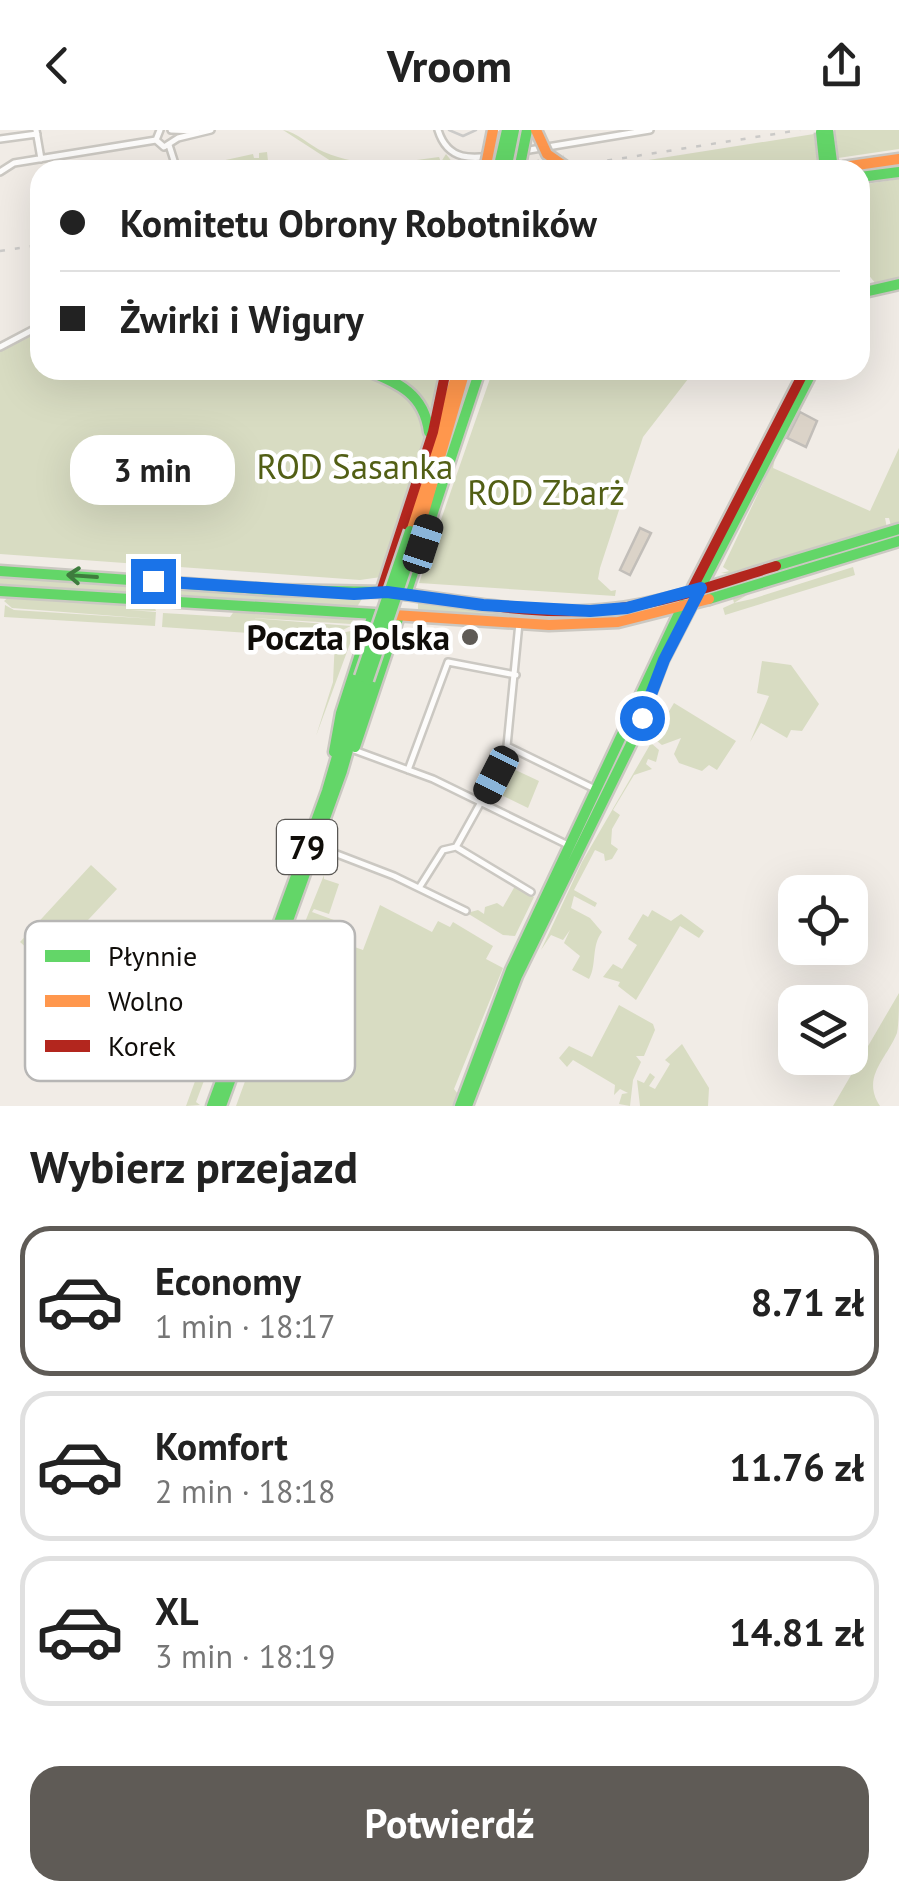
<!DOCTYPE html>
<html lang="pl">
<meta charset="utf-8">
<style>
body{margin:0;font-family:"PT Sans",sans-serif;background:#f2f2f2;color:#222;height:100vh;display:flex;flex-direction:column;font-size:38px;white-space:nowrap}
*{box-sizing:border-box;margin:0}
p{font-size:32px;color:#767676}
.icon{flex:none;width:55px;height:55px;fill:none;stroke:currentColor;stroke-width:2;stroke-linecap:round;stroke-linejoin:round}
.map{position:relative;height:976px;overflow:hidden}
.side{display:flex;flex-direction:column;background:#fff;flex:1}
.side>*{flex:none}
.guide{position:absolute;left:30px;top:30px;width:840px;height:220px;border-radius:30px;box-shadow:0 10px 40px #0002;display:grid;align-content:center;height:220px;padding:0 30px;background:#fff}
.tools{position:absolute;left:778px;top:745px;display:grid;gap:20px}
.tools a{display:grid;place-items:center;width:90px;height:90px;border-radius:20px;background:#fff;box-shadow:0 10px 40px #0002;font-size:50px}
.end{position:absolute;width:45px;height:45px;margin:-22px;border:12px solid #1a73e8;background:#fff;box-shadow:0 0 0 5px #fff}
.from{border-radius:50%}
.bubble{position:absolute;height:70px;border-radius:30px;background:#fff;box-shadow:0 10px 40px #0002;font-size:32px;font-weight:700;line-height:70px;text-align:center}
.car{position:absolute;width:30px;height:60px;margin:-30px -15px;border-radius:12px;box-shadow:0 0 8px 2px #0007;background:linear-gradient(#222 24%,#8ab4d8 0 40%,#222 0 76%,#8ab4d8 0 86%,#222 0)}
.guide b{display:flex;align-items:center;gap:35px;height:95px;font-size:38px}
.guide b+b{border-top:2px solid #e0e0e0}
.guide i{width:25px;height:25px;background:#222}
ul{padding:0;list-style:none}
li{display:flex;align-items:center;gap:30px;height:150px;margin:0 20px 15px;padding:0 10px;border:5px solid #e0e0e0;border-radius:30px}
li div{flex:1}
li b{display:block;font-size:38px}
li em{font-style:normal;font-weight:700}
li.current{border-color:#5f5b56}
li>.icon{width:90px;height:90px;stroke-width:1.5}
h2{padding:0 30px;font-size:45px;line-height:120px}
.button{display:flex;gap:20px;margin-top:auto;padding:20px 30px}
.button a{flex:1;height:115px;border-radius:30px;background:#5f5b56;color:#fff;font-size:40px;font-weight:700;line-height:115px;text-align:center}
header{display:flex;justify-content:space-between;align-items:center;height:130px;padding:0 30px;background:#fff;font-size:45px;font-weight:700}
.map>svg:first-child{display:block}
</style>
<header><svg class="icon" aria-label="back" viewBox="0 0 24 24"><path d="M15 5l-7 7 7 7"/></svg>Vroom<svg class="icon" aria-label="share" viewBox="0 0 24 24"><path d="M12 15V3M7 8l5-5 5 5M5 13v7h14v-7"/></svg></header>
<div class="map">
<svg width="899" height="976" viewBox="0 0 899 976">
<rect width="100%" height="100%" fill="#f1ece6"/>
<!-- green -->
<path fill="#d8dcc2" d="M283 0C297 2 310 16 324 22 363 39 401 32 439 27L441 32 446 24 457 38 261 40 260 36 221 31 253 24 254 28H259V23L267 22 268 31 337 35Z
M834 0H899V19L838 28Z
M814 4 817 31 585 40Z
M899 49V151L877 155 860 135V55Z
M40 200V240H350L409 263 422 279 425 307 381 447 360 450 0 424V220Z
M373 240H441L433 285 417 261Z
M493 240H695L643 307 600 438 598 449 611 461 616 460 615 466 419 453Z
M899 318V394L891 396 889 388H885L887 398 732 444 721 443 729 441 723 437 775 328 773 338 870 381Z
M853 437 855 445 725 485 723 478 734 473 733 469 747 465 734 473 752 469Z
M0 444 152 455 159 462 149 468 11 458 0 454Z
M175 456 354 468 363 467 357 477 252 475 168 468 166 460Z
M11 465 154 475 156 481 130 480 156 482 155 496 4 487 5 475 14 480 154 489 12 478 4 471Z
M418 472C498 485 585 493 664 472L665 477C584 499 502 488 418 483Z
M235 480 354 488 351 494 252 488 351 496 336 503 314 505H333L355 500 316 606 333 552 335 509 162 497 163 483 230 487Z
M762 531 791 535 819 574 802 601 791 600 787 608 761 593 750 612 769 566 757 563Z
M674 573 736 611 717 640 709 635 702 641 679 633 674 624 681 608 662 615 653 608Z
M651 613 659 620 656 632 648 629 646 634 652 639 634 645 613 680 620 685 612 699 611 714 618 719 612 729 605 731 604 724 595 720 574 760 597 773 595 777 574 766 571 778 590 788 602 802C591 816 597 835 589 849L572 840 580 826 564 813 570 800 563 810 551 805 541 820 582 732Z
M505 635 539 651 528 678 493 661Z
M91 735 117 759 46 835 20 812Z
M324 745V749L339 754 329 784 314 779 312 782 342 793 336 808 303 797Z
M515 756 534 767 515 806 503 805 467 783 478 780 484 784 485 777 497 773 503 777Z
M380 775 432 802 438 791 450 797 453 792 493 816 486 829 503 838 454 959 458 964 454 976H236L301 798 363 820Z
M652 780 671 791 681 784 704 801 699 808 680 796 636 870 618 856 620 852 603 847 613 834 622 839 637 815 628 809 643 784 648 787Z
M240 828 257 838 233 878 222 884 206 932 213 935 211 945 205 948 196 972 200 975 186 976Z
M899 863C899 876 899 892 897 903 886 930 861 947 880 976H833Z
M619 875 653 894 655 900 644 926H636L641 932 633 950 630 976 619 974 622 964 628 963 620 959 614 965 615 955 573 930 567 937 559 928 569 916 592 927Z
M682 914 709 958 708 976H640L637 950 644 953 650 943 655 947 649 956 655 959 670 934 665 930Z"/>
<!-- building -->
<path fill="#dbd3c8" stroke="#c2beb9" stroke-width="2.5" d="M800 282 817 291 806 317 787 308Z
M640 398 651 403 630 445 620 440Z"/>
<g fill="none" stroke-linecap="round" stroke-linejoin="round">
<!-- street casing -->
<g stroke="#cbc8c2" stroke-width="10">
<path id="street" d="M36 0 41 29
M160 0 156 10 164 17 178 8 211 0
M171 0 197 1
M438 0C448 32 472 29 500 25
M0 9 37 4
M169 15 177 40
M511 23 650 0
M0 42 14 33 156 10
M0 217 40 196
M488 243 491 240
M507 616 597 660
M354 620 433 649 570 716
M408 640 448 532 516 545
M316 716 394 746 466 781
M456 717 531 762
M419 758 443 720 456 717 496 645 507 616 519 493"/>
</g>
<!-- fast casing -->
<g stroke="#cbc8c2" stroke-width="15">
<path id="fast" d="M860 47 899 42
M860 163 899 154
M366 240C399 253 424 264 429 302
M776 436 899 399
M0 441 273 460 385 462
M0 461 375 484
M406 464 480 240
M709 469 899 411
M355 617 399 486
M334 622 341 583 373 484
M212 976 327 661 360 547
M221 976 342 641 368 550
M460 976 511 840 683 475
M467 976 517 846 631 614 663 530 813 240"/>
</g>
<!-- slow casing -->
<g stroke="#cbc8c2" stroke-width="15">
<path id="slow" d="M727 40 843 37 899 29
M410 401 458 240
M418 403 465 240
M394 485 549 495 618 492 709 469"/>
</g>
<!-- jam casing -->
<g stroke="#cbc8c2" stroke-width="15">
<path id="jam" d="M381 462 433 302 446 240
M690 463 805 240
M404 464C471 473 544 487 612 479 667 473 723 452 776 436"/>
</g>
<!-- street -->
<use href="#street" stroke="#fdfcfb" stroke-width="5"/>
<!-- fast -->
<use href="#fast" stroke="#63d668" stroke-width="10"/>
<!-- slow -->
<use href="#slow" stroke="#ff974d" stroke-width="10"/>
<!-- jam -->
<use href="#jam" stroke="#b3261e" stroke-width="10"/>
<!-- tram -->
<path stroke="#cccbc9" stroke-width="2.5" d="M449 0 463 6 476 0"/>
<!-- rail -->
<path stroke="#cccbc9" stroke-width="2.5" stroke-dasharray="5 10" stroke-linecap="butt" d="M490 40 564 26
M548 40 800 0
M0 121 40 115"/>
<!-- fast-bridge casing -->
<g stroke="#cbc8c2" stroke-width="15" stroke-linecap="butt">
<path id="fast-bridge" d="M828 1 833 40
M821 2 825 40
M498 40 507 0
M506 40 514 0
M519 40 527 0
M360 547 410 401
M368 550 418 403"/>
</g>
<!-- slow-bridge casing -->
<g stroke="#cbc8c2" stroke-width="15" stroke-linecap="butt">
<path id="slow-bridge" d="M536 0 547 24 570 40
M485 40 493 0"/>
</g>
<!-- fast-bridge -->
<use href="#fast-bridge" stroke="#63d668" stroke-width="10"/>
<!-- slow-bridge -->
<use href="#slow-bridge" stroke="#ff974d" stroke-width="10"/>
</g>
<!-- one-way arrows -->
<defs><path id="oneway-shaft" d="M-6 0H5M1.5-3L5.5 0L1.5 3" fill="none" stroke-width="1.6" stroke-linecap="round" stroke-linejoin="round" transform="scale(2.5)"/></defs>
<use stroke="#3e7c3d" href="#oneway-shaft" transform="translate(82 446) rotate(-176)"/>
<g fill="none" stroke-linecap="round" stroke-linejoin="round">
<!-- route -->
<path stroke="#1a73e8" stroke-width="12" d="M153 451 354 464 387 462 483 475 590 481 627 478 701 458 664 530 642 588"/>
</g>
<!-- markers -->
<circle fill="#5f5b56" stroke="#fff" stroke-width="4" cx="470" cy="507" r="10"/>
<g text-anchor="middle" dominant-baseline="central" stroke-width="9" stroke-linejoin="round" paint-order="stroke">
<!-- shield labels -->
<rect fill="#fff" stroke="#585653" stroke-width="2.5" x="277" y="690" width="60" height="54" rx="8"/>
<g font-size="32" font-weight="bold" fill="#100d09">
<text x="307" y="717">79</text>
</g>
<!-- park labels -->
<g font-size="35" fill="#525f15" stroke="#fff">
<text x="355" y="336">ROD Sasanka</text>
<text x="546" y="362">ROD Zbarż</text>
</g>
<!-- poi labels -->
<g font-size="35" font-weight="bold" fill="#100d09" stroke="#fff" text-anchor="end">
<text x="450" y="507">Poczta Polska</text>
</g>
</g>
<!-- legend -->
<rect x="25" y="791" width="330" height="160" rx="15" fill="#fff" stroke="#b7b6b5" stroke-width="2.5"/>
<rect x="45" y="820" width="45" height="12" fill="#63d668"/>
<rect x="45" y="865" width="45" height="12" fill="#ff974d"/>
<rect x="45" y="910" width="45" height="12" fill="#b3261e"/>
<g font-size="28" fill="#100d09">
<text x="108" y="836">Płynnie</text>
<text x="108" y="881">Wolno</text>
<text x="108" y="926">Korek</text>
</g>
</svg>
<div class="tools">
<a><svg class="icon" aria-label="locate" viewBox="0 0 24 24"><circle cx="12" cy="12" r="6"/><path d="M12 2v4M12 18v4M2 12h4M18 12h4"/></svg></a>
<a><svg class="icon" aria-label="layers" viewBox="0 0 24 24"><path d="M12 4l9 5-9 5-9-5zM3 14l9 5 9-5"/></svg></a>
</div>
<i class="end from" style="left:642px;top:588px"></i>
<i class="end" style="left:153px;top:451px"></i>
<div class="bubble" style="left:70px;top:305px;width:165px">3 min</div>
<i class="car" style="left:423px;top:414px;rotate:18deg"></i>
<i class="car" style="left:496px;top:645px;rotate:207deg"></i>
<div class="guide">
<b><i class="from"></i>Komitetu Obrony Robotników</b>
<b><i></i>Żwirki i Wigury</b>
</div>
</div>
<section class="side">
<h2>Wybierz przejazd</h2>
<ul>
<li class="current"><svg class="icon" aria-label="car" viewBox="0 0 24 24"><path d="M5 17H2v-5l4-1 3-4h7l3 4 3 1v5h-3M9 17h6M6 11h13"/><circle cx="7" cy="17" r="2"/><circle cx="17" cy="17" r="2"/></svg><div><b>Economy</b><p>1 min · 18:17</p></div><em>8.71 zł</em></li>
<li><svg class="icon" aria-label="car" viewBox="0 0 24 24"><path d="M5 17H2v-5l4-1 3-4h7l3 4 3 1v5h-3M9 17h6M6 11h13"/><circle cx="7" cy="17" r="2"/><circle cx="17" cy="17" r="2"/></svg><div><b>Komfort</b><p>2 min · 18:18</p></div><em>11.76 zł</em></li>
<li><svg class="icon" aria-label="car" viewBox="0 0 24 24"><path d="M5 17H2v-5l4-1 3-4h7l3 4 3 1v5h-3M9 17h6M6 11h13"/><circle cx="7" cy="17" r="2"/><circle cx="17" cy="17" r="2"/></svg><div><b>XL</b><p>3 min · 18:19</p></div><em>14.81 zł</em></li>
</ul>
<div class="button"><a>Potwierdź</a></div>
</section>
